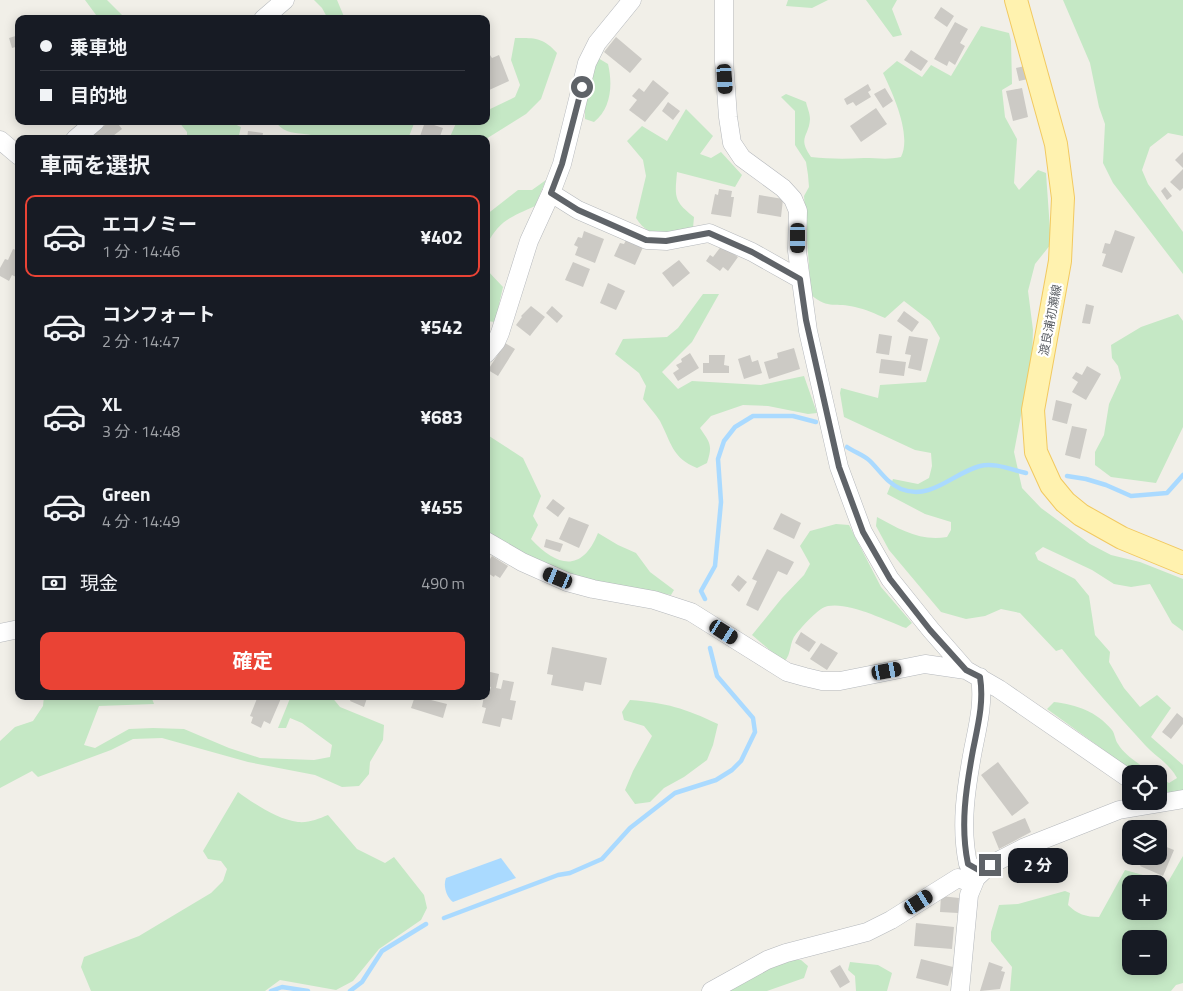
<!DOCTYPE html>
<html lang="ja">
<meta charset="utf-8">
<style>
body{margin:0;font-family:"Titillium Web","Noto Sans JP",sans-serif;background:#242831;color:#f1f3f6;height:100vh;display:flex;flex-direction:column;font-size:19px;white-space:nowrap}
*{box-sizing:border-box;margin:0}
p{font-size:16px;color:#9ea1a6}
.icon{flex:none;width:28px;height:28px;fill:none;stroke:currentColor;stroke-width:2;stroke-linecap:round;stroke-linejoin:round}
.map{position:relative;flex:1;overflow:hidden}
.details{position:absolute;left:15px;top:135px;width:475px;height:565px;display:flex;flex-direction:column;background:#171b24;border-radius:10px;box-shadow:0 2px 12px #0003}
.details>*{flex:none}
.hud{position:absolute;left:15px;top:15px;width:475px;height:110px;border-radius:10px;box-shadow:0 2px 12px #0003;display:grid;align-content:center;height:110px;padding:0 25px;background:#171b24}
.controls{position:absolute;left:1122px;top:765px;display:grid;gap:10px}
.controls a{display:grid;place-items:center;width:45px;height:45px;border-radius:10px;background:#171b24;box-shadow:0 2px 12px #0003;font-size:25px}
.end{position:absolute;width:22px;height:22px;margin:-11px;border:6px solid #5f6368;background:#fff;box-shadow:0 0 0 2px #fff}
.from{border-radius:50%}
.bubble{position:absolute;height:35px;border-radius:10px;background:#171b24;box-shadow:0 2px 12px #0003;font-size:16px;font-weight:700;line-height:35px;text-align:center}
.car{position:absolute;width:15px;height:30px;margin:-15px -8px;border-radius:6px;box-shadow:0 0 4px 1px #0007;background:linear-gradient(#222 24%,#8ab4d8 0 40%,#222 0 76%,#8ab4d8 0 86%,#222 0)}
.hud b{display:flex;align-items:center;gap:18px;height:48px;font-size:19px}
.hud b+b{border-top:1px solid #363941}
.hud i{width:12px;height:12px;background:#f1f3f6}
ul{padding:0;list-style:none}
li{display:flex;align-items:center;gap:15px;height:82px;margin:0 10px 8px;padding:0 15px;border:2px solid transparent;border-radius:10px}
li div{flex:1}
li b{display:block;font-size:19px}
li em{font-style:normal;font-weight:700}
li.active{border-color:#ea4335}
li>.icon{width:45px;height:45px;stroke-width:1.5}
h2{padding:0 25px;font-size:22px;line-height:60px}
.pay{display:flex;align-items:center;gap:12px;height:55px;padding:0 25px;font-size:19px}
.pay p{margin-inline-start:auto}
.primary-button{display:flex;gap:10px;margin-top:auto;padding:10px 25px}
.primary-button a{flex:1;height:58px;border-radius:10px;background:#ea4335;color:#fff;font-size:20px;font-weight:700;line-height:58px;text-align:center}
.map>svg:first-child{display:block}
</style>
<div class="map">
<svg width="1183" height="991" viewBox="0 0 1183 991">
<rect width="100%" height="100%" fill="#f1efe8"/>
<!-- green -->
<path fill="#c5e8c5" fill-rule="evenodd" d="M85 0H107L123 16 135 19H99Z
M314 0H337L345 19H328L322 8Z
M788 0H828L812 8 786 6Z
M866 0H897L892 9 902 35 893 37Z
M1063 0H1183V136L1168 133 1150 147 1142 170 1148 184 1183 232V274L1113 183 1103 163 1105 124 1099 107 1090 63Z
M981 26 1009 33 1011 41 1012 84 1002 90 1005 117 1017 139 1014 183 1019 190 1038 170 1046 173 1051 244 1035 264 1028 291 1033 330 1032 358 1014 452 1022 488 1041 508 1090 544 1111 555 1140 562 1183 579V631L1172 623 1150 584 1131 587 1114 584 1092 570 1043 547 1035 553 1038 560 1075 579 1089 596 1095 635 1110 652 1109 662 1124 688 1140 707 1157 695 1171 708 1151 737 1183 765V791L1169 793 1159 787V777L1169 783 1177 778C1169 763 1156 757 1145 745 1116 713 1088 682 1062 649L1056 651 1020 613 1001 609 985 616 966 619 941 612 889 550 876 526 877 517C899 529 921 542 947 537L951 530V522L925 514 887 494 893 479 918 484 929 478 932 466 931 453 915 450 844 417 840 393 841 388 878 398 880 385 926 382 940 338 930 321 904 301 885 318C876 314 865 309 855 307 836 302 829 310 811 295L804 196 809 187 808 175 806 162 795 145V111L781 97 786 94 806 102C807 107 810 113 810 119 809 137 797 137 811 157 829 159 846 159 864 158 877 158 888 160 901 157 912 135 893 94 883 73L897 61 922 77 931 65 951 76Z
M515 38C534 38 543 37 557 53L541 99 526 114 486 139H449L457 121H486V111L515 97 520 85 511 60Z
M598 58 608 64C613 85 611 109 594 122L585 119C584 97 590 78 598 58Z
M686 109 713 136 700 154 711 158 721 152 742 175 735 187 677 172C675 196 673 201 694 217L693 228C670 234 651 242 636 218L646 176 643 160 627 141 642 126 667 141Z
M178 121H228L241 127 238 139H187V132Z
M274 121H415L408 139H319C312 132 297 135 287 131 282 129 278 125 274 121Z
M546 180 535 206C509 218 500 220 486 246V215L518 190H532Z
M486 269 503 287 495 322 486 321Z
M703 294H719L692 342 662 372 678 389 692 381 761 385 804 376 817 413 808 414 768 406 743 405 711 416 700 428C710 443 713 445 707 463L697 468C672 458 671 442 660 421 655 413 648 406 643 399L646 386 639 373 615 354 623 339 667 337 678 328Z
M1178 314 1183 321V427L1156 483 1111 477 1095 465V452L1104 435 1109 404 1121 378 1118 366 1112 358 1111 345 1141 327Z
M486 434 523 458 541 496 533 516 538 525 531 539C557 567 582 573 598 533L618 545 636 553 650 572 674 590 671 595 569 576 542 564 486 532Z
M836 524 849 525 881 587 912 623 906 628C885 620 849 602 828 606 819 607 802 627 796 634 789 642 792 654 784 662L752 635 782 598 804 575 810 564 800 546 810 531Z
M44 696H151L154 704 99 706 84 745 95 748 129 729 153 728 184 729 229 748 260 758 314 760 330 757 332 745 302 723 290 718 286 728H278L291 696H331L340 707 384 725 383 740 370 762 369 774 359 786 342 787 315 775 248 762 162 738 133 739 111 750 38 777 32 771 0 788V741L15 727 33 721 43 706Z
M630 700C667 703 684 708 718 724L713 745 707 760 684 777 664 788 650 802 635 804 625 790 633 771 652 736 644 726 624 720 622 712Z
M1054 702C1077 705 1096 711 1112 730 1115 734 1115 740 1118 744 1126 757 1142 766 1155 774H1137L1047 709Z
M238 792C253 803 278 820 298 822 309 823 318 819 328 815L357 849 385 863 394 857 424 895 427 908 421 920 379 949 353 981 336 990 280 980 265 991H91L81 967 84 957 139 936 211 893 223 881 227 869 221 861 208 859 203 851Z
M1183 856V983L1176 985 1171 991H1010L1012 967 991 941V932L999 905 1018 904 1065 891 1070 893 1068 905C1077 914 1086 917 1099 917L1125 870 1168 882ZM1131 884H1159V911H1131ZM1131 939H1159V966H1131Z
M790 960H801L808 966 804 978 767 991H727L775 966Z
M850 962 878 965 892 973 887 991H856L855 976 848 970Z"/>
<!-- water -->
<path fill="#aadaff" d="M501 858 516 878 453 902C446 897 443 885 446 878Z"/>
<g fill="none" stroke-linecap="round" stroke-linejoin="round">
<!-- stream -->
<path stroke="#aadaff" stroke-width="4.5" d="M847 447C854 452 864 455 870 461 881 472 887 483 901 489 931 501 953 473 980 466 994 462 1012 470 1026 473
M1067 476 1086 479 1106 485 1131 496 1167 493 1183 475
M705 599 701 591 715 566 721 502 718 459 724 441 735 427 753 416H793L816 422
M444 918 558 875 570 873 602 859 630 828 675 793 716 780 732 770 741 761 755 732 753 718 717 676 710 648
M271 991 282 987 308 991
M350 991 362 982 382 951 426 924"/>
</g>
<!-- building -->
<path fill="#cccac5" d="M941 7 954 16 947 27 934 18Z
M955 22 968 29 960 43 965 46 955 65 949 61 947 66 934 59Z
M19 35V46L12 48 9 38Z
M616 37 642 59 630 73 604 52Z
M486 49 492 58 499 55 509 81 487 91 486 69 489 68 486 61Z
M911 50 928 61 921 71 904 60Z
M1025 66 1028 79 1019 81 1016 68Z
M653 80 669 93 645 122 629 110 637 100 632 96 639 88 644 92Z
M868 84 871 90 868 92 871 97 856 106 853 102 847 105 844 99Z
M885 88 893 101 883 108 874 94Z
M1022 88 1028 117 1013 121 1006 91Z
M668 102 680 111 673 120 662 111Z
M876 108 887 124 861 142 850 126Z
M110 121H116L122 129 109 139H88Z
M425 122 443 128 439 139H419Z
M248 131 263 133 262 139H247Z
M1183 152V168L1175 160Z
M1183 169V188L1180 191 1170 182Z
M1165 187 1172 196 1167 200 1161 191Z
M719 189 732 191 731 197H734L731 217 711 214 715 194 718 195Z
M759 195 783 199 781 217 757 213Z
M1115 230 1135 237 1122 273 1102 266 1106 254 1102 253 1105 243 1110 244Z
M584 231 604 239 595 263 575 255 578 247 574 245 578 237 582 238Z
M627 238 644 245 635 265 614 256 620 243 624 244Z
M722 245 738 257 728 271 723 267 720 271 706 261 710 255 713 257Z
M13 249 19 251V271L16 277 12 275 9 281 0 276V268L5 259 8 260Z
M679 260 690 273 673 287 662 273Z
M573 262 590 269 583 287 565 280Z
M608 283 625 291 616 310 600 303Z
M1086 304 1094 306 1090 324 1082 323Z
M531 306 545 317 530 336 516 325 522 317 521 316Z
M552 306 563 316 557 323 546 313Z
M904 311 919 322 912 332 897 321Z
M879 334 892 336 889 355 876 353Z
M909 336 928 339 921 371 908 368 911 355 905 354Z
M505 343 515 349 498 376 488 370Z
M794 348 800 369 769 379 764 362 778 358 777 353Z
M690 353 699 368 678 381 673 373 679 369 676 365 682 362 681 359Z
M709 355H725L724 365 729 366V373H703V363H709Z
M750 355 752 362 758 360 762 373 744 379 738 359Z
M881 359 906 362 904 376 879 373Z
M1087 366 1101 374 1086 400 1072 392 1078 382 1072 378 1076 372 1082 375Z
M1056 400 1072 404 1067 424 1052 420Z
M1072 426 1087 429 1080 459 1065 455Z
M553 499 565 508 558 517 546 508Z
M781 513 801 523 794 539 773 529Z
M569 517 589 525 579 548 559 539Z
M546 539 563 544 560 552 544 547Z
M767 549 794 562 787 575 778 571 758 611 746 605 757 581 752 579Z
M492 556 508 566 500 578 495 575 494 577 486 572V565Z
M738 575 747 582 739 592 731 585Z
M801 632 816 642 809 652 795 643Z
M821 643 838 653 827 670 810 659Z
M552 647 607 658 601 685 585 682 583 691 551 685 553 675 547 674Z
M486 671 499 674 496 688 501 689 503 680 514 682 510 700 516 701 512 720 502 718 500 727 482 723 486 708 482 707 484 696H488L491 687 486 686Z
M258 696H282L270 724 264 721 261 728 251 723 253 717 250 716Z
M352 696 367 698 364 707 350 701Z
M415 696 447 704 443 718 411 708Z
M1177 713 1183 718V724L1171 739 1162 732Z
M998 762 1029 803 1012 816 981 775Z
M1025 818 1031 832 999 849 992 832Z
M1159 844 1174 850 1163 876 1140 866 1145 856H1159Z
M941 896 959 898 958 913 940 912Z
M916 923 954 927 952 949 914 946Z
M921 959 953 967 948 986 916 978Z
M989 962 1003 967 1001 971 1005 972 1000 989 980 991Z
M840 965 850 982 840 988 830 971Z"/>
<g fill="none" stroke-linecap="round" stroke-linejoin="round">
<!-- minor casing -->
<g stroke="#b5b8bc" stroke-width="19">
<path id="minor" d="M724 0V61L728 117 732 143 742 158 783 188 793 199 798 211 797 251 808 331 839 467 863 532 890 579 931 630 966 670
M263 19 285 0
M75 139 96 121
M0 140 19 156
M551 193 578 210 647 240 667 241 709 233 752 252 800 279
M486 354 496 342 500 333 529 241 551 193 562 164 587 63 597 43 632 0
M486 541 522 562 567 582 593 589 654 600 691 612 787 672 805 677 822 681H840L925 664 966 670 999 689 1131 780
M0 633 19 629
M980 677C984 702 978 725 973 750 966 788 960 826 968 864L982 872
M711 991 767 960 786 953 867 932 891 920 958 878 973 884
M960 991 969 895 976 878 990 865 1025 847 1119 810 1183 799"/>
</g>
<!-- major casing -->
<g stroke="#f2c960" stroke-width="24">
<path id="major" d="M1016 0 1056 144 1063 198 1060 261 1033 410 1036 452 1051 485 1065 502 1081 515 1122 538 1183 563"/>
</g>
<!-- minor -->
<use href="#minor" stroke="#fff" stroke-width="18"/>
<!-- major -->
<use href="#major" stroke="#fff2af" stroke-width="22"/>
</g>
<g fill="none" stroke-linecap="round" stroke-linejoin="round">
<!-- route -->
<path stroke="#5f6368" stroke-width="6" d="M582 87 562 164 551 193 578 210 646 240 666 241 709 233 752 252 800 279 806 320 839 467 863 532 890 579 930 630 966 670 980 677C984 702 978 725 973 750 966 788 960 826 968 864L982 872 990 865"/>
</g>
<g text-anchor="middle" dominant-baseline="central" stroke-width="4.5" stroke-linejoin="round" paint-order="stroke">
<!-- street labels -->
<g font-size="12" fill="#5f6368" stroke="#fff">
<text transform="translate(1050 320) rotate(-79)">渡良浦初瀬線</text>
</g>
</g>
</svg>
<div class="controls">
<a><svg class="icon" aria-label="locate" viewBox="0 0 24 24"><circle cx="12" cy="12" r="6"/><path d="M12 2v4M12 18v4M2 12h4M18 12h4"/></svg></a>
<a><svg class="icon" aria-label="layers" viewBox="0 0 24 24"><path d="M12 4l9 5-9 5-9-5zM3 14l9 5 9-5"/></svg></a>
<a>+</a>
<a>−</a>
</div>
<i class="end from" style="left:582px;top:87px"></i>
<i class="end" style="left:990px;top:865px"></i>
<div class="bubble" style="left:1008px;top:848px;width:60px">2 分</div>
<i class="car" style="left:725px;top:79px;rotate:176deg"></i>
<i class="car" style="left:798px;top:238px;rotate:180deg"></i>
<i class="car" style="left:558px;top:578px;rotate:292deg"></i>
<i class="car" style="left:724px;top:632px;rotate:123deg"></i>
<i class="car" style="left:887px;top:671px;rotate:80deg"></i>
<i class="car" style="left:919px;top:902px;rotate:57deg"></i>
<div class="hud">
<b><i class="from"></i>乗車地</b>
<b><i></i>目的地</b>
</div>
<section class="details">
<h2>車両を選択</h2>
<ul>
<li class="active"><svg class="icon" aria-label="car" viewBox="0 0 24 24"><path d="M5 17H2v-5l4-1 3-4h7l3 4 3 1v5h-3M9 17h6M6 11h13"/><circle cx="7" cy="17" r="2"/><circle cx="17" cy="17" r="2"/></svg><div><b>エコノミー</b><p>1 分 · 14:46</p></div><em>¥402</em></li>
<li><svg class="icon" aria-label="car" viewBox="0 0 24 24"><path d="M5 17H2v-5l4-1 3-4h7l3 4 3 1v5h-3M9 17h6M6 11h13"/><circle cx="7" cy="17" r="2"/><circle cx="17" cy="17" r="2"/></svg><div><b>コンフォート</b><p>2 分 · 14:47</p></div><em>¥542</em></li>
<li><svg class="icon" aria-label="car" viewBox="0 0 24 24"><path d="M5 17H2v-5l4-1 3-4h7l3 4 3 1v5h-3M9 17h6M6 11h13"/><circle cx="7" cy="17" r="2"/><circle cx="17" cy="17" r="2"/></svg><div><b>XL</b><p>3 分 · 14:48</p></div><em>¥683</em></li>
<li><svg class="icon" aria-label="car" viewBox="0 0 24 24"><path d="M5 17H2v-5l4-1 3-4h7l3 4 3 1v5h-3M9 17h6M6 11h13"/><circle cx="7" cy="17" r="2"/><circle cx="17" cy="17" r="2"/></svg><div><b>Green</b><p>4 分 · 14:49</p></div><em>¥455</em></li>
</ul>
<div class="pay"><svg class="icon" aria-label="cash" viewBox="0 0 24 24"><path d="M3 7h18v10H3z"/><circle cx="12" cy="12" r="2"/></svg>現金<p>490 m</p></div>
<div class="primary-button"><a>確定</a></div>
</section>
</div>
